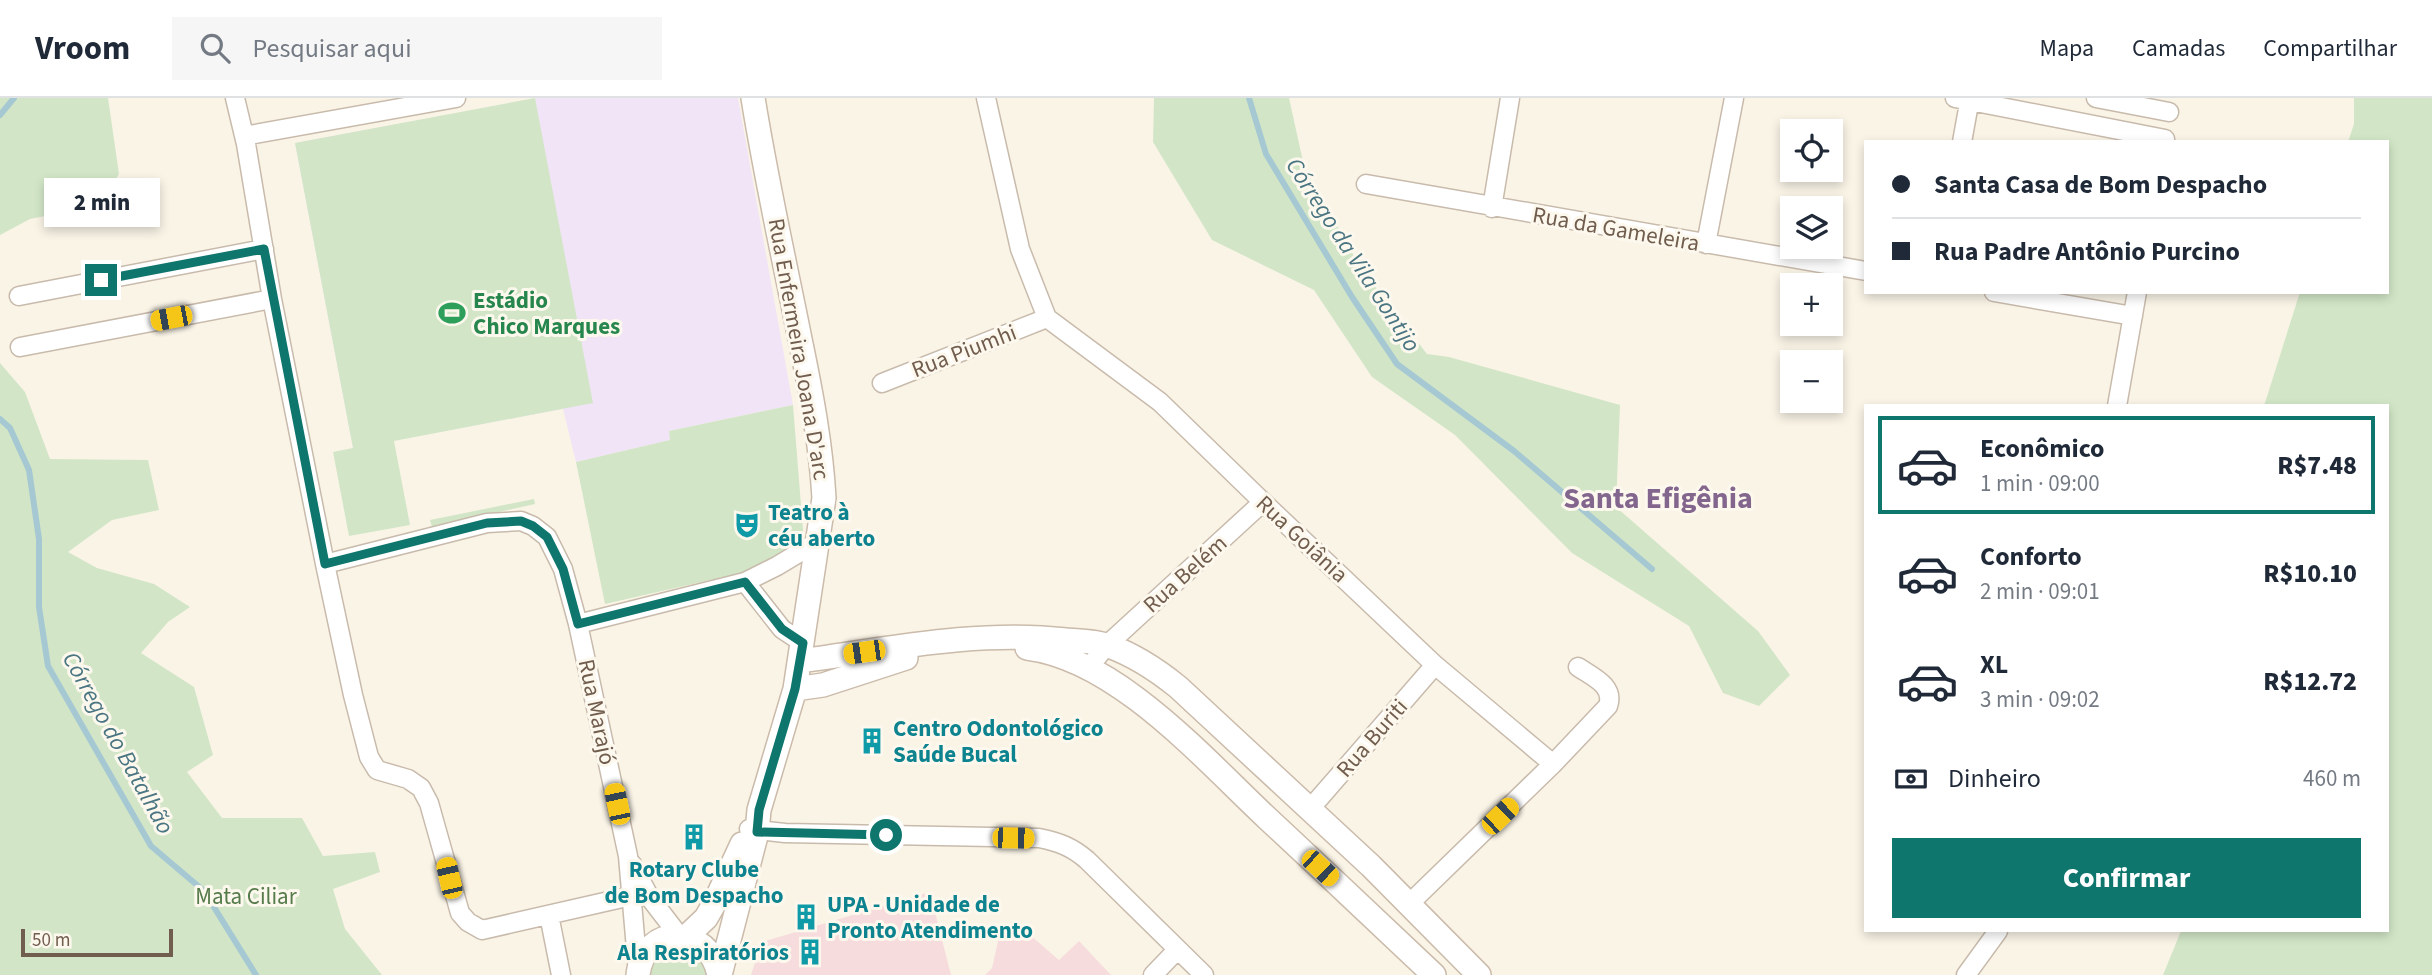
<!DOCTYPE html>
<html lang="pt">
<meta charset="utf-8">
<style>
body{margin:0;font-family:"Source Sans 3",sans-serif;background:#f6f6f7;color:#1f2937;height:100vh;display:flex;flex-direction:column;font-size:26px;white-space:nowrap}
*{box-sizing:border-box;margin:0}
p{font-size:23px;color:#747a83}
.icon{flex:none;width:38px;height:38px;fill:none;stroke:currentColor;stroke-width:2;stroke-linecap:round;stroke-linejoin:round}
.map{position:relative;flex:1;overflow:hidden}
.panel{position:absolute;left:1864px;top:306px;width:525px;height:528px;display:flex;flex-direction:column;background:#fff;border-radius:0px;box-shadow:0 4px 10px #0003}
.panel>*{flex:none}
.guide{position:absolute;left:1864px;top:42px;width:525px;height:154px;border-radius:0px;box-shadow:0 4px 10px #0003;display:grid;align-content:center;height:154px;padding:0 28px;background:#fff}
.buttons{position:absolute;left:1780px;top:21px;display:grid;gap:14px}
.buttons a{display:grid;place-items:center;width:63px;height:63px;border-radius:0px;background:#fff;box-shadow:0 4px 10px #0003;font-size:35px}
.scale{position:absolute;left:21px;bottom:18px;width:152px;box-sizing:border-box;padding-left:7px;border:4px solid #715d4e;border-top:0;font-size:19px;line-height:24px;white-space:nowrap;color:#715d4e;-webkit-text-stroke:5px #fdf8ed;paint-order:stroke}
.end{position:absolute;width:32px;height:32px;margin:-16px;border:9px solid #0f766e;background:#fff;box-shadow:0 0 0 4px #fff}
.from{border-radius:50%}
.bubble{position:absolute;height:49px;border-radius:0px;background:#fff;box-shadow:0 4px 10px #0003;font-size:23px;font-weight:800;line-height:49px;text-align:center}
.car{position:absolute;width:21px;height:42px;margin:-21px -10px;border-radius:9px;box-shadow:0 0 5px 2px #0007;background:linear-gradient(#f5c518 24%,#345 0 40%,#f5c518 0 76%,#345 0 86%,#f5c518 0)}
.guide b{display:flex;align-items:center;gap:24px;height:66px;font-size:26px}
.guide b+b{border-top:2px solid #e0e1e3}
.guide i{width:18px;height:18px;background:#1f2937}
ul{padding:12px 0 0;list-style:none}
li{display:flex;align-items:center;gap:21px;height:98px;margin:0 14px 10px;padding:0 14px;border:4px solid transparent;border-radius:0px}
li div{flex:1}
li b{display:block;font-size:26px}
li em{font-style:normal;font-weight:800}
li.on{border-color:#0f766e}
li>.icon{width:63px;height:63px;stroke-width:1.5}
.pay{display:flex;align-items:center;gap:18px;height:77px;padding:0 28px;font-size:26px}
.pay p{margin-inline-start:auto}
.action{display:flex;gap:14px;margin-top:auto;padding:14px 28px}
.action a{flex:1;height:80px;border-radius:0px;background:#0f766e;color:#fff;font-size:28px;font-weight:800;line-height:80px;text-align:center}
header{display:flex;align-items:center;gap:42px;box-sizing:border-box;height:98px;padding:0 35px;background:#fff;border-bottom:2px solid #e0e1e3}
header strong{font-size:33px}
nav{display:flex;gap:38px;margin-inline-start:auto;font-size:24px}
.search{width:490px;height:63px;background:#f6f6f7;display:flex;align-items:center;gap:18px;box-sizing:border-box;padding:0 24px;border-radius:0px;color:#747a83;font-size:26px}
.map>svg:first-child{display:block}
</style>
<header>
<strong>Vroom</strong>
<div class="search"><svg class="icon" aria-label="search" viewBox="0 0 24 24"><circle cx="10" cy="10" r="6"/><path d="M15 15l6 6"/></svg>Pesquisar aqui</div>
<nav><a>Mapa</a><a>Camadas</a><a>Compartilhar</a></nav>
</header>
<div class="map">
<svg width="2432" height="877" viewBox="0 0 2432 877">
<rect width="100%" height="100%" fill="#faf4e7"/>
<!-- education -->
<path fill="#f1e4f6" d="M538 0H738L793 307 669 333 671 342 576 364 563 311 353 350 295 45Z"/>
<!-- medical -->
<path fill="#f7dcdd" d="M930 794 951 877H751L762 844Z
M1030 837 1059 862 1079 843 1111 877H985L992 870 999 839Z"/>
<!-- green -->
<path fill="#d2e6c7" d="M0 0H108L119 76 100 107 30 121 0 137Z
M535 0 593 305 394 343 410 427 349 438 333 354 353 350 295 45Z
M1154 0H1289L1304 68 1360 169 1427 256 1449 259 1620 307 1616 409 1758 533 1790 577 1759 608 1723 595 1689 528 1572 455 1455 337 1372 279 1314 192 1212 142 1153 44Z
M2354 0H2432V877H2163L2181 833H2387V308H2264L2300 194H2387V44H2348L2354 26Z
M0 265 25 294 50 361 148 362 159 412 112 422 68 454 97 470 154 486 190 509 168 524 141 555 194 589 213 657 187 674 222 720H302L323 758 375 754 380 774 333 791 345 831 382 877H0Z
M793 307 804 444 767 469 605 506 576 364 670 342 669 333Z
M534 401 535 406 432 429 430 422Z
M686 844 714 877H644L654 854Z"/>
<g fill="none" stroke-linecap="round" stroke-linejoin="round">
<!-- stream -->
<path stroke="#a5c8d2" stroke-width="6" d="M1249 0 1266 56 1352 199 1397 266 1514 353 1652 471
M0 17 14 0
M0 321 10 330 29 372 39 441V509L48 568 151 748 204 793 256 877"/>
<!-- street casing -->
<g stroke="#c8bbac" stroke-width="21">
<path id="street" d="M235 0 246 46 272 201 325 466 353 597 369 659 377 672 408 681 421 690 429 705 460 815 468 824 482 832 631 798
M986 0 1020 151 1047 220
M1955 0 2165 41
M2096 0 2169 14
M244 38 456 0
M1962 44 1970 0
M1366 86 1866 173
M1492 110 1510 0
M1706 146 1734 0
M1994 194 2133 218
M19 198 264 151
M1047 220 1160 304 1263 404 1435 567 1553 666
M20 249 272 201
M882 285 1047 220
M2117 308 2137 194
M325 466 487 425 521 423 533 428 547 439 563 471 578 526 628 758 638 874
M745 484 782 531 803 545
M578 526 745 484 777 468 817 444
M1089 569 1107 547 1263 404
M1309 712 1435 567
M749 731 785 735 1039 740C1059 744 1072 749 1087 762L1204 877
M632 766 650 800 680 839
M1409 806 1553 666 1608 608C1615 588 1593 579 1578 569
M549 817 561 877
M1153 877 1177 852
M1966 877 1998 833"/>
</g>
<!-- secondary casing -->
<g stroke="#cbbbaa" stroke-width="26">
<path id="secondary" d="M1027 550C1117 561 1203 660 1267 720 1323 772 1379 825 1434 877
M800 563C888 551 977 532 1066 542 1080 543 1096 543 1109 548 1134 557 1157 572 1178 589L1371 768 1479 877
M795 591 823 587 906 560
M686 839 706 820 714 806 742 746
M638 877C644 825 709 826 719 877
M720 877 757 734 759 712 795 591 824 400C821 346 811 294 800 241 784 161 766 81 753 0"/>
</g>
<!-- street -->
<use href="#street" stroke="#fff" stroke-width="18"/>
<!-- secondary -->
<use href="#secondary" stroke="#fff" stroke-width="23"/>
</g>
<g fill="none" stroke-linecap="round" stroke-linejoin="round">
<!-- route -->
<path stroke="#0f766e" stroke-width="9" d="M101 182 264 151 325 466 487 425 521 423 533 428 547 439 563 471 578 526 745 484 782 531 803 545 795 591 759 712 757 734 886 737"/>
</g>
<!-- icons -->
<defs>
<g id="stadium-bare" transform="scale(2.1)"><path d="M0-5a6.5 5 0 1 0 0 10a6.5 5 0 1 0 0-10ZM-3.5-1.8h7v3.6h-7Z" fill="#2e9e5b" stroke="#fdf8ed" stroke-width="2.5" paint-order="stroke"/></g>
<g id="theatre-bare" transform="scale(2.1)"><path d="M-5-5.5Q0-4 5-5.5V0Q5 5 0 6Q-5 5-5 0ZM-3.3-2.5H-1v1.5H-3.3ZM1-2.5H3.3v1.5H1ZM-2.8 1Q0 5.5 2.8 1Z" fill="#0f9aa8" stroke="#fdf8ed" stroke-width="2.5" paint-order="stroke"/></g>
<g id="building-bare" transform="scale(2.1)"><path d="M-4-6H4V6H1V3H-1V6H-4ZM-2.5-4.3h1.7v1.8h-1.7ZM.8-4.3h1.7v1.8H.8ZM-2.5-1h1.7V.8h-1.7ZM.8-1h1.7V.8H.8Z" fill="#0f9aa8" stroke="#fdf8ed" stroke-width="2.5" paint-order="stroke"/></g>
</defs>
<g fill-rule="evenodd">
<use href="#stadium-bare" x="452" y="215"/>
<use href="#theatre-bare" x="747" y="427"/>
<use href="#building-bare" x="872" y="643"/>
<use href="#building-bare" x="694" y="739"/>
<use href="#building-bare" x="806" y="819"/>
<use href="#building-bare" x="810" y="854"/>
</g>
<g text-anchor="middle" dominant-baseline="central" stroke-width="6" stroke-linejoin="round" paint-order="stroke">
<!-- street labels -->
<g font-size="23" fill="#715d4e" stroke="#fdf8ed">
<text transform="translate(1616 131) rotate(10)">Rua da Gameleira</text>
<text transform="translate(799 251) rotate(80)">Rua Enfermeira Joana D'arc</text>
<text transform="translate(964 253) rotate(-21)">Rua Piumhi</text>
<text transform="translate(1302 441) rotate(43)">Rua Goiânia</text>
<text transform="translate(1185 476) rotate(-42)">Rua Belém</text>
<text transform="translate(597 614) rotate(78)">Rua Marajó</text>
<text transform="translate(1372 640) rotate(-49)">Rua Buriti</text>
</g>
<!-- leisure labels -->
<g font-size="23" font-weight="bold" fill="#27864d" stroke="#fdf8ed" text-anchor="start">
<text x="473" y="202">Estádio<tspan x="473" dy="26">Chico Marques</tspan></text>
</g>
<!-- culture labels -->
<g font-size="23" font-weight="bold" fill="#0d838f" stroke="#fdf8ed" text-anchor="start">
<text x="768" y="414">Teatro à<tspan x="768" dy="26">céu aberto</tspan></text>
<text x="893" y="630">Centro Odontológico<tspan x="893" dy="26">Saúde Bucal</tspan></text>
<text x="694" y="771" text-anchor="middle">Rotary Clube<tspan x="694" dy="26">de Bom Despacho</tspan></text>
<text x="827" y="806">UPA - Unidade de<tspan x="827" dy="26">Pronto Atendimento</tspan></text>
<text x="789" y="854" text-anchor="end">Ala Respiratórios</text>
</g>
<!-- park labels -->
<g font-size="23" fill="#557b4b" stroke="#fdf8ed">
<text x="246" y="798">Mata Ciliar</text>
</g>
<!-- water labels -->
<g font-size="24" font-style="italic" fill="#4a7582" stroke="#fdf8ed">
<text transform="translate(1353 157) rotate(57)">Córrego da Vila Gontijo</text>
<text transform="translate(118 645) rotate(61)">Córrego do Batalhão</text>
</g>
<!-- district labels -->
<g font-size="30" font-weight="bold" fill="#83668d" stroke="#fdf8ed">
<text x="1658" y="400">Santa Efigênia</text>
</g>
</g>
</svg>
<div class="buttons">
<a><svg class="icon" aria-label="locate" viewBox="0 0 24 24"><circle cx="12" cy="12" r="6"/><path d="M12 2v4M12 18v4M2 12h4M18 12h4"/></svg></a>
<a><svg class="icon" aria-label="layers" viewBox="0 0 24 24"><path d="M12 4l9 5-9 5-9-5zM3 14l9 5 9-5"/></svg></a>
<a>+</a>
<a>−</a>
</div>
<div class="scale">50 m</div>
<i class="end from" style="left:886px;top:737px"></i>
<i class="end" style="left:101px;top:182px"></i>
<div class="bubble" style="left:44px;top:80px;width:116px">2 min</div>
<i class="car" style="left:171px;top:220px;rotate:259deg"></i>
<i class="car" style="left:864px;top:554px;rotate:262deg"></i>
<i class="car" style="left:617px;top:706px;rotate:348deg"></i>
<i class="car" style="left:1500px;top:718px;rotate:46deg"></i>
<i class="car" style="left:1013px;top:740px;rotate:91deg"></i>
<i class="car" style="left:1320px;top:770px;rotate:133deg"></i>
<i class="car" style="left:449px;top:780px;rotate:347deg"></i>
<div class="guide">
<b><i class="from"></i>Santa Casa de Bom Despacho</b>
<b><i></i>Rua Padre Antônio Purcino</b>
</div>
<section class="panel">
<ul>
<li class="on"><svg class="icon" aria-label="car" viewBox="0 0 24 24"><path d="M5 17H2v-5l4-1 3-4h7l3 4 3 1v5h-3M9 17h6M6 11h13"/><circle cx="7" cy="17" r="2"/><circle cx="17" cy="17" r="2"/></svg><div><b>Econômico</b><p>1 min · 09:00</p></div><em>R$7.48</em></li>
<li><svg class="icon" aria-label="car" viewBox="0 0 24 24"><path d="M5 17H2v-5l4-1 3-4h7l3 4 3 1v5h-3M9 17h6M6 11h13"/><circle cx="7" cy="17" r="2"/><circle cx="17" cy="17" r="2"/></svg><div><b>Conforto</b><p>2 min · 09:01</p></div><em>R$10.10</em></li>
<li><svg class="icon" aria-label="car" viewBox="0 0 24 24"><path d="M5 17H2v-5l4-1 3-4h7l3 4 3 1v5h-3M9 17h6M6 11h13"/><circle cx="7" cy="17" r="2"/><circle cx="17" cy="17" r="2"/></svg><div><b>XL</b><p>3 min · 09:02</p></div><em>R$12.72</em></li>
</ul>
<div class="pay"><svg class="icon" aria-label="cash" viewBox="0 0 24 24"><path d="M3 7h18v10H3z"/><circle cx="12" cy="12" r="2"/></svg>Dinheiro<p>460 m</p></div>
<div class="action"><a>Confirmar</a></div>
</section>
</div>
